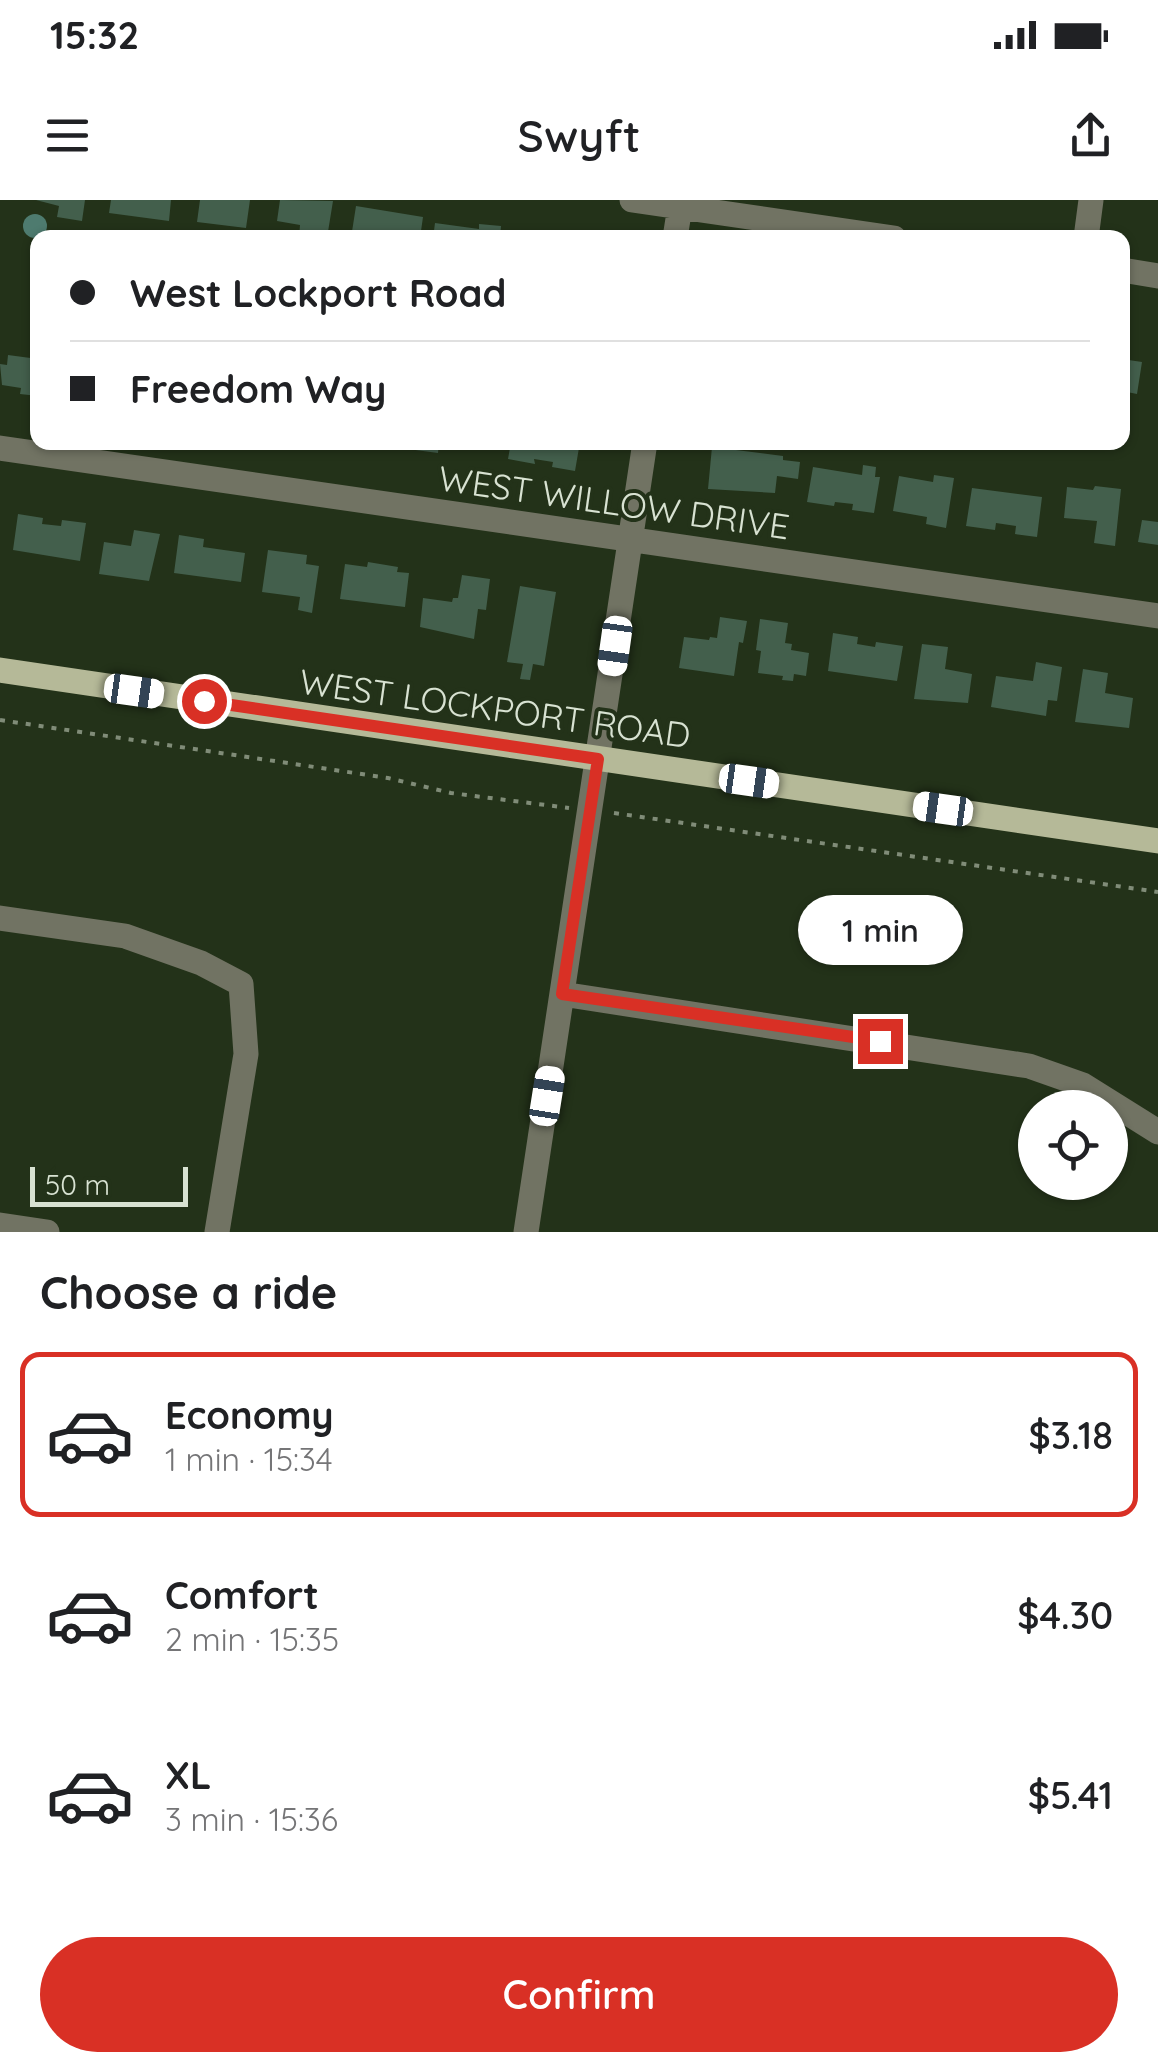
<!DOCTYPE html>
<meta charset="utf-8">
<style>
body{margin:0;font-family:Quicksand,sans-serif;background:#f2f2f2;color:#202124;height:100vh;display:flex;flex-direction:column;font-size:38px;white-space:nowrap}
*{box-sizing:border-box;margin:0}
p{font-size:32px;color:#757577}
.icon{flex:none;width:55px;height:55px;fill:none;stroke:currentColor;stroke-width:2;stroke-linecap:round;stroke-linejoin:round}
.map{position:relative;height:1032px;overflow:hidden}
.details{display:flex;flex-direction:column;background:#fff;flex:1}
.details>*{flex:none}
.hud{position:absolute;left:30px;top:30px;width:1100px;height:220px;border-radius:20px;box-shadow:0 2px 8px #0004;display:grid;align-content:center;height:220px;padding:0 40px;background:#fff}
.tools{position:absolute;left:1018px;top:890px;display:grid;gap:20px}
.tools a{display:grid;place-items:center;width:110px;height:110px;border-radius:50%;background:#fff;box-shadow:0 2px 8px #0004;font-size:50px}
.scale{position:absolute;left:30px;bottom:25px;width:158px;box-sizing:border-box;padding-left:10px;border:5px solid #d8e2d2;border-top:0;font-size:28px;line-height:35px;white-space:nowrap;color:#d8e2d2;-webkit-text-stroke:8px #233219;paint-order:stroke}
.end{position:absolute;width:45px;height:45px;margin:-22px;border:12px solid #d93025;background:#fff;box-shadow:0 0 0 5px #fff}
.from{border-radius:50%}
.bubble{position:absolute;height:70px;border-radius:35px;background:#fff;box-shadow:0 2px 8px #0004;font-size:32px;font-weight:600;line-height:70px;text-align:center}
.car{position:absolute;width:30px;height:60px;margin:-30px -15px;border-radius:12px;box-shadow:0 0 8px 2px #0007;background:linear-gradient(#fff 24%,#345 0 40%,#fff 0 76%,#345 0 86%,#fff 0)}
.hud b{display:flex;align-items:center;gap:35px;height:95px;font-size:38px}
.hud b+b{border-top:2px solid #e0e0e0}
.hud i{width:25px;height:25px;background:#202124}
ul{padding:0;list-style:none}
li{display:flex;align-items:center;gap:30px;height:165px;margin:0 20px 15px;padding:0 20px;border:5px solid transparent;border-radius:20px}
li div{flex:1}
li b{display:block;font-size:38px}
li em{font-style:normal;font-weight:600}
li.on{border-color:#d93025}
li>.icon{width:90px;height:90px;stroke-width:1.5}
h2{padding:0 40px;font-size:45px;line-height:120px}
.cta{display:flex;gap:20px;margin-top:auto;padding:20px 40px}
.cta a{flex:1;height:115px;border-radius:60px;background:#d93025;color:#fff;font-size:40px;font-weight:600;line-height:115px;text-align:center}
.status{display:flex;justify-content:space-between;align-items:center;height:70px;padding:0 50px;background:#fff;direction:ltr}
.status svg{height:28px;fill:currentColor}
header{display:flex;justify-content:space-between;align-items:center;height:130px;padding:0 40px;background:#fff;font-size:45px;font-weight:600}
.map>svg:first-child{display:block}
</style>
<div class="status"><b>15:32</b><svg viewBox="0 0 49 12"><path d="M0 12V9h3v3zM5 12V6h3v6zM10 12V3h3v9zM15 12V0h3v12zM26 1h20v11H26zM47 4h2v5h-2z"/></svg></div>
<header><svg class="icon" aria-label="menu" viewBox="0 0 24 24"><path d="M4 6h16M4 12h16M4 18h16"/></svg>Swyft<svg class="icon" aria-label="share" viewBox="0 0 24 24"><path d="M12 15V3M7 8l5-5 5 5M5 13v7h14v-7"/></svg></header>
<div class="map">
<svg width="1158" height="1032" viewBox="0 0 1158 1032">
<rect width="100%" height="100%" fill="#233219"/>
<!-- water -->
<path fill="#4e7b6f" d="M23 26a12 12 0 1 1 24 0a12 12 0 1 1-24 0Z"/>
<!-- building -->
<path fill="#435f4c" d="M36 0H85L82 21 57 17 59 6Z
M111 0H171L169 21 109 13Z
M200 0H250L246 28 197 22Z
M280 0 333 1 327 38H299L300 25 277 21Z
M356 6 423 17 420 38H351Z
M435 23 479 29V24L501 26 500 38H433Z
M8 155 38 159V196L20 194 21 188 2 185 0 164 7 165Z
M1122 159 1142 162 1137 194 1122 191Z
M409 242H439L438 253 408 249Z
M511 242H580L575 271 552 267 553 262 534 259 535 264 508 259Z
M712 247 783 256V260L800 262 798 279 777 276 775 293 708 289Z
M863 265 876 267 875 277H880L874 313 852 310 853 304 835 302 834 306 807 302 813 267 862 275Z
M934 275 954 278 946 328 926 324 927 317 893 311 899 276 933 282Z
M1095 286 1121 289 1115 346 1094 343 1097 321 1064 318 1067 287 1093 290Z
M972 288 1042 297 1037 337 1015 334 1016 326 996 323 995 330 966 326Z
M18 314 43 318 42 324 61 326 62 320 86 323 80 361 13 350Z
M1142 320 1158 322V345L1138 342Z
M134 330 160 334 149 381 99 374 104 342 131 346Z
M179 335 204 339 203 347 245 353 241 382 174 373Z
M268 350 307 355 306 364 319 366 312 413 298 410 300 397 262 392Z
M368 362 398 367 397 372 409 373 405 407 340 399 345 364 367 367Z
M462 375 490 379 486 410 478 409 474 439 420 427 423 398 452 402 453 398H458Z
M520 386 556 392 544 466 533 464 530 480 520 479 523 464 507 462Z
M720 417 747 421 743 443 739 442 734 476 679 468 684 437 709 440 710 437 717 438Z
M760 419 788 423 785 443 792 444 791 450 809 453 806 476 794 474 793 481 782 480 783 476 758 473 761 451 756 450Z
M833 433 858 437 857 444 875 447 876 442 903 446 897 481 828 471Z
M922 444 948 447 945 469 972 474 968 503 914 499Z
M1036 462 1062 467 1057 501 1048 500 1046 516 991 507 996 476 1033 481Z
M1083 469 1108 473 1105 493 1133 498 1129 528 1075 522Z"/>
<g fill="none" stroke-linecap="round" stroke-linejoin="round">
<!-- path -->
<path stroke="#808c78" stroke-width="4" stroke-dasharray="5 8" stroke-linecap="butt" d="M0 520 388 578 451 593 569 608
M614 613 1158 692"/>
<!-- minor -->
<path stroke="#717363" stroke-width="25" d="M632 0 894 38
M675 38 681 0
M1086 38 1091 0
M1122 70 1158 76
M0 248 1158 416
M0 718 125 736 201 763 241 784 246 854 217 1032
M562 794 1029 866 1083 885 1158 932
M0 1025 47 1032
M526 1032 645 242"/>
<!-- major -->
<path stroke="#b5b998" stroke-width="25" d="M0 470 1158 641"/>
</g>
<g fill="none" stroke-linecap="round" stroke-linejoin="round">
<!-- route -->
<path stroke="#d93025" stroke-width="12" d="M204 501 598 559 562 794 880 841"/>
</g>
<g text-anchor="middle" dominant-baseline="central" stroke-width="8" stroke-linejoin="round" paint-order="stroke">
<!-- street labels -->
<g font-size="35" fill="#d8e2d2" stroke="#233219">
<text transform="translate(614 302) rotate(8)">WEST WILLOW DRIVE</text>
<text transform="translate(495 508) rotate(8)">WEST LOCKPORT ROAD</text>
</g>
</g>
</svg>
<div class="tools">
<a><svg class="icon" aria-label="locate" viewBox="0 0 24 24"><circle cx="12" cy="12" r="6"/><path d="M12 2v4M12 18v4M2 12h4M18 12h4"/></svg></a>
</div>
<div class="scale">50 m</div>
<i class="end from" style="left:204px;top:501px"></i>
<i class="end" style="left:880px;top:841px"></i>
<div class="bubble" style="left:798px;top:695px;width:165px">1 min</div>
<i class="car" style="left:615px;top:446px;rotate:188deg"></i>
<i class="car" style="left:134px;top:491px;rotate:98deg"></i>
<i class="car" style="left:749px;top:581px;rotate:98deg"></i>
<i class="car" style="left:943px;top:609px;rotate:278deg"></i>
<i class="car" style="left:547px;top:896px;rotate:9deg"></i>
<div class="hud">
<b><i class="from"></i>West Lockport Road</b>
<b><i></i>Freedom Way</b>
</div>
</div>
<section class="details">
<h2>Choose a ride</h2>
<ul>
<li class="on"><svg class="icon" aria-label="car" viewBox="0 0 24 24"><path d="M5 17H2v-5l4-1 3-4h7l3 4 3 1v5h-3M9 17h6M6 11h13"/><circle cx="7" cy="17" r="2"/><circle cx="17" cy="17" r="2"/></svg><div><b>Economy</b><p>1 min · 15:34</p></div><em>$3.18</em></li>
<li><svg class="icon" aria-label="car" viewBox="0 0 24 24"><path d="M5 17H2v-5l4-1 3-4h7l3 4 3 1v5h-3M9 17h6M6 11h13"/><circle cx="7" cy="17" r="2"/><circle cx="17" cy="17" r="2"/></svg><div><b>Comfort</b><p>2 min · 15:35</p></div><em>$4.30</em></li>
<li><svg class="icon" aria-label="car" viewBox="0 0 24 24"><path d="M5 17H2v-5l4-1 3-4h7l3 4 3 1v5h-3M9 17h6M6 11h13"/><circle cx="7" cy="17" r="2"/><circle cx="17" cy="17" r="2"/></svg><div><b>XL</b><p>3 min · 15:36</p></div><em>$5.41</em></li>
</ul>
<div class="cta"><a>Confirm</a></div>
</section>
